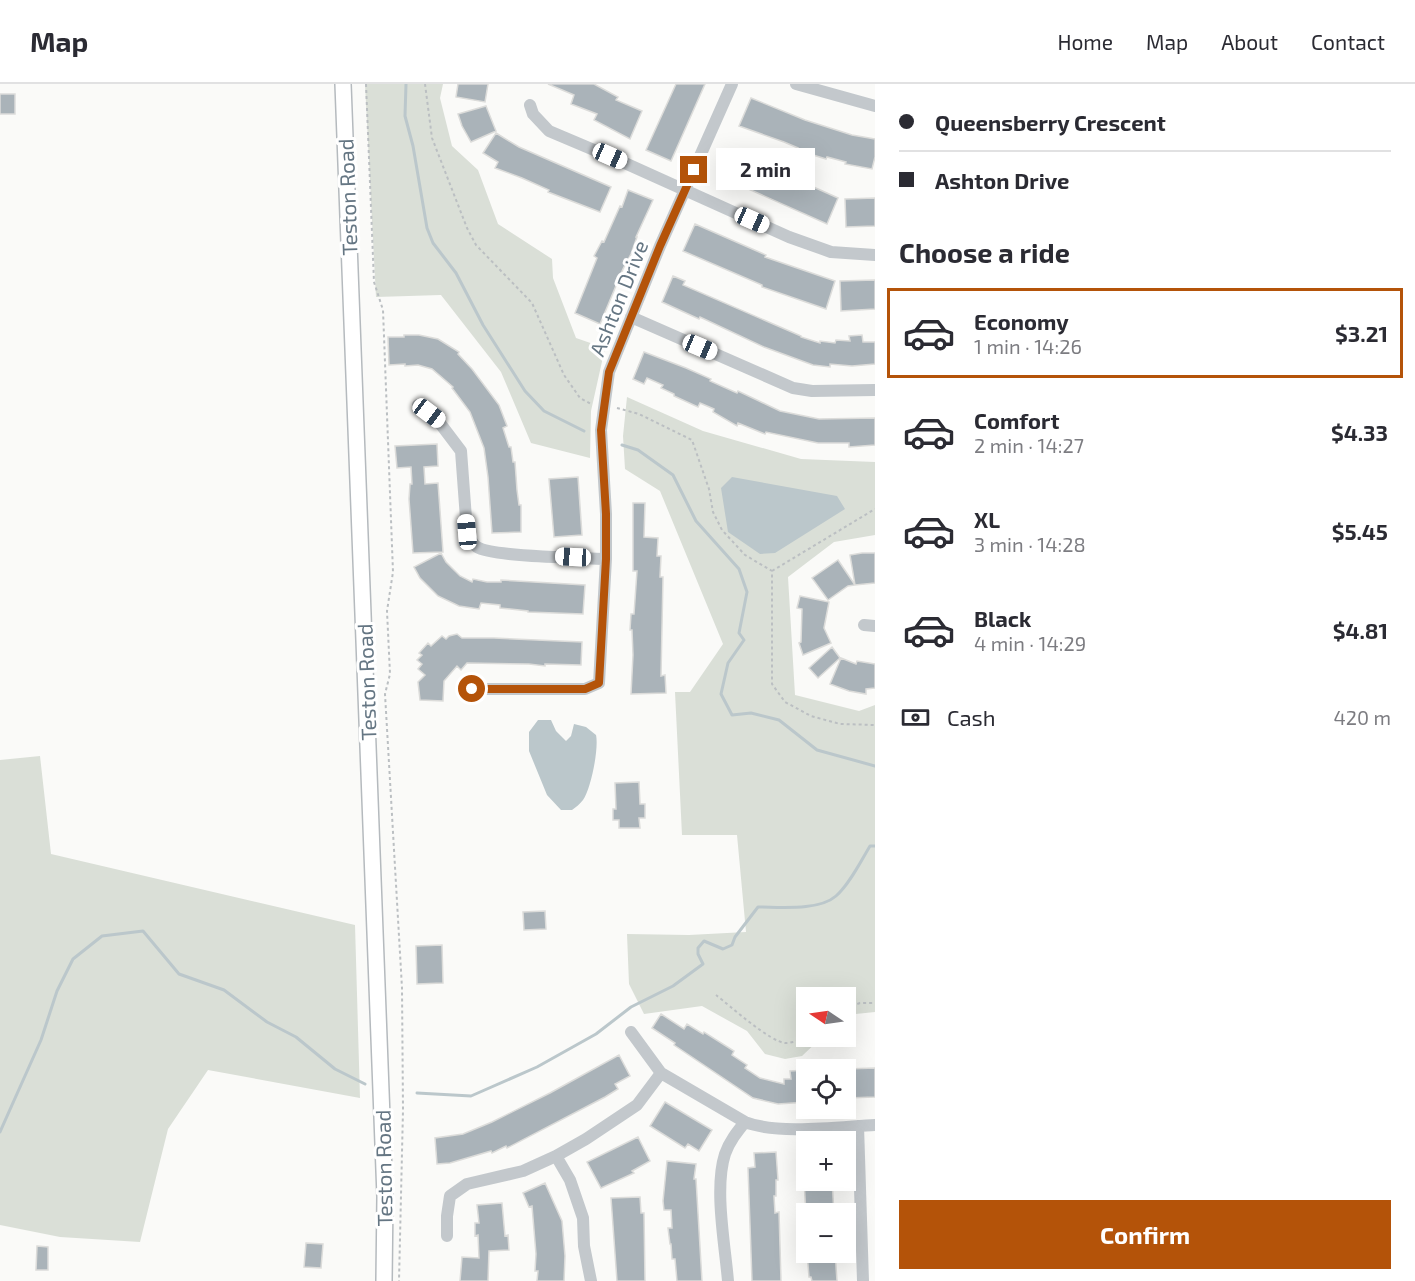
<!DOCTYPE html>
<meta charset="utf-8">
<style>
body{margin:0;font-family:"Exo 2",sans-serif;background:#f7f7f7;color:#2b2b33;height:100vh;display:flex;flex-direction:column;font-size:22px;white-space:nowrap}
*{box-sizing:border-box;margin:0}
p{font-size:20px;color:#7c7c81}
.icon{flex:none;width:33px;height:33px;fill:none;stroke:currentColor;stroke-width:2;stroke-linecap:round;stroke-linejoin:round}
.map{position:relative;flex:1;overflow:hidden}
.drawer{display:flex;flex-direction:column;background:#fff;width:540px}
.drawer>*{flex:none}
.hud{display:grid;align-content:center;height:132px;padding:0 24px;background:#fff}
.needle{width:39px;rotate:283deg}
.buttons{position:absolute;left:796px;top:903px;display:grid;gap:12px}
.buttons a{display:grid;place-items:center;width:60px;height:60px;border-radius:0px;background:#fff;box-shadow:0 6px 24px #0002;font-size:30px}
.end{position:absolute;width:27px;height:27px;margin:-14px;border:8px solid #b45309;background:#fff;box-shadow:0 0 0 3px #fff}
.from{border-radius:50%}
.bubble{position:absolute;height:42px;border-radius:0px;background:#fff;box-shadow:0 6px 24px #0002;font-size:20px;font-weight:700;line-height:42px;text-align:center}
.car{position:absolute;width:18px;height:36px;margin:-18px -9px;border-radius:8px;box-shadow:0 0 4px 2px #0007;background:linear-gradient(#fff 24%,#345 0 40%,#fff 0 76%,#345 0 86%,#fff 0)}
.hud b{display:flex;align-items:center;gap:21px;height:57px;font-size:22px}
.hud b+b{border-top:2px solid #e1e1e2}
.hud i{width:15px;height:15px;background:#2b2b33}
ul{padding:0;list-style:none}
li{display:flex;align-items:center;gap:18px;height:90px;margin:0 12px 9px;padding:0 12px;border:3px solid transparent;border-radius:0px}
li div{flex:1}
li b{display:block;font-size:22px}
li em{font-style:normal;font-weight:700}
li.active{border-color:#b45309}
li>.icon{width:54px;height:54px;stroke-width:1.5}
h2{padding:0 24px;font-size:27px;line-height:72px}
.pay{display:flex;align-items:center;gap:15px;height:66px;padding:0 24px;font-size:22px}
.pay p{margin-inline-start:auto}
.action{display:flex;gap:12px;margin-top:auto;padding:12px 24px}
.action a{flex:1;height:69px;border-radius:0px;background:#b45309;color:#fff;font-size:24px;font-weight:700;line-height:69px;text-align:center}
header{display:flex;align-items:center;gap:36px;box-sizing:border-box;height:84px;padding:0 30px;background:#fff;border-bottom:2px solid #e1e1e2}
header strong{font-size:28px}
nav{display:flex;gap:33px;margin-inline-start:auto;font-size:21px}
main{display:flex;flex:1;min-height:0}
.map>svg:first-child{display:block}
</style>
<header>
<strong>Map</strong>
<nav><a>Home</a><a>Map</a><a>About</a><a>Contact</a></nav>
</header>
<main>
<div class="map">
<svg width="875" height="1197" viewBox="0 0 875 1197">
<rect width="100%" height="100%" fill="#fafaf8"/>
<!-- green -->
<path fill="#dadfd7" d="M365 0H443L440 14 452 62 478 86 498 140 552 175 553 194 576 254 605 264 591 327 590 374 531 359 501 288 441 211 376 213Z
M627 313 703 347 801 375 875 378V451L834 458 788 493 795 611 859 627 875 621V928L846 931V914H807V952L822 953 802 972 785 975 765 970 747 947 702 922 644 930 629 900 627 850 689 851 746 848 737 751H682L675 608H690L723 560 660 407 625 385 623 352Z
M40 672 51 770 355 841 360 1014 208 986 168 1045 140 1158 60 1153 0 1141V676Z"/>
<!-- water -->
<path fill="#bbc7cb" d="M732 393 837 412 845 425 775 469 760 470 728 448 721 404Z
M538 636H551L556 647 566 657 571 652 574 640 586 643 596 651C599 664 591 705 583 716 580 720 576 723 572 726H561L547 711 529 667V648Z"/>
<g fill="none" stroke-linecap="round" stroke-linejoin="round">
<!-- stream -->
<path stroke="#bbc7cb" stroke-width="3" d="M406 0 405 32 413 62 427 144 433 159 456 189 483 241 525 307 544 327 584 347
M622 361 638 366 673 391 696 437 739 485 747 508 739 549 744 556 728 579 721 610 732 631 751 629 779 636 817 666 875 682
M417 1009 471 1012 537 983 596 950 631 923 673 902 703 880 698 870V864L704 857 723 865 732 861 735 853 758 823C780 823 819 827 836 812 849 801 861 777 870 762H875
M0 1048 41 956 57 907 73 875 102 852 143 847 179 890 224 906 267 938 296 953 335 985 365 1000"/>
</g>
<!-- building -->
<path fill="#aab3b9" stroke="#dcdcda" stroke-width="1.5" d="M458 0H488L485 18 456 13Z
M548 0H594L618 13 616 16 642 27 630 55 594 36 597 30 571 20 574 11Z
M676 0H705L671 77 646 66Z
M0 10H15V30H0Z
M751 14 805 36 852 51 875 55V73L872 85 845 80 846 78 827 73 826 75 810 70 797 66 798 64 784 58 739 42Z
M486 22 496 47 471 58 462 42 458 30Z
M496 49 519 63 611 103 600 128 548 108 549 106 522 94 495 84 498 78 483 69Z
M729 65 838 114 827 140 717 91Z
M628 106 653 116 636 153H637L631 170 623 185 600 240 575 229 597 174 594 172 602 157 604 158 620 122 622 123Z
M875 114V142L846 143 845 115Z
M695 140 766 171 765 173 835 197 826 225 762 203V201L683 167Z
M673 192 685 197 683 201 801 252V253L820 259V257L835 259 836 256 850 257 849 252 862 251 863 258H875V280L852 282 830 280V283L813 281 764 263 700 233 699 235 662 218Z
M875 196V225L841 227 840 197Z
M404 251H419L438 255 459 268 458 270 472 285 499 321 507 342 503 344 509 363H511L513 378H515L517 406 519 421H521V448L492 449 488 393 484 364 470 328 452 304 453 303 432 285 418 281 405 282V280L389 281 388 253H404Z
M644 268 686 284 711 295 710 297 737 309 738 307 780 327 819 335 875 334V361L849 363V359H818L766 348 765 350 738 339 737 342 713 328 714 325 700 319 698 323 674 312V310L661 304 663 301 647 294 644 300 633 295Z
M437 360 438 382 424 383 425 400 438 399 443 468 413 469 409 415 410 400H412L411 383 397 384 395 362Z
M578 393 582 451 554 453 549 395Z
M633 419H645L644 453 658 454 657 472H661L660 493H663L661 592 665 591 666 609 631 610 633 571 632 546H630L631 530H634L637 487H633Z
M441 469 446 478 460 492 472 498 473 495 487 498H501V496L585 501 583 530 528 528V527L500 524V521L481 519 479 525 459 522 438 512 420 494 414 483Z
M862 469H875V499L855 501 850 471Z
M838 476 855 501 848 502 828 516 812 494Z
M800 512 829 518 824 544 831 559 803 571 799 559 801 558 802 525 797 524Z
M457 550 462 554H494L582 558 581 581 545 580V582L529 580 467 579 461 586 457 582 444 597 443 617 420 616 418 598 425 591 418 585 422 580 417 576 422 571 419 569 428 559 431 562 442 552 446 555 449 552Z
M832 563 840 574 818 594 809 584Z
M841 574 856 580 857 577 875 580V604L866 605V610L849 607 830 600Z
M639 698 640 720H645V734H639L640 744H619V736H613V725H616L615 699Z
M545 827 546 845 524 846 523 828Z
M442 861 443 899 417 900 416 862Z
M661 930 684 945 687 940 703 950 704 948 734 967 732 971 747 981 745 984 760 994 784 1000V995H791L790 987 807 986V1018L778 1020 753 1014 674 961 675 959 652 944Z
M619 971 630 992 615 1000 618 1005 605 1013 507 1064 506 1062 492 1069 491 1067 450 1079 437 1080 435 1054 463 1050 492 1038 550 1009Z
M875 984V1013L846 1014V985Z
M665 1018 712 1046 699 1067 688 1060 685 1064 650 1042Z
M638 1053 650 1077 632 1087 634 1089 601 1104 587 1078Z
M776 1068 778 1096H776V1112H774L775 1129 779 1128 781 1197H752L748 1084 755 1083 754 1069Z
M667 1077 696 1080 694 1095H696L702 1197H677L675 1175H672L671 1160H670L668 1144H672L671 1126H664L663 1117Z
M804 1096H832L834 1130H806Z
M545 1099 562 1137 565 1172 564 1197H537L538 1187H535L536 1170 532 1122 529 1123 523 1109Z
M640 1113 641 1129H644L645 1197H617L611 1114Z
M502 1119 505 1152 508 1151 509 1166 489 1167 488 1197H460L462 1173 479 1174 478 1151 475 1152V1139H479L477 1121Z
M306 1159 323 1160 321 1184 304 1183Z
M37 1162 48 1163V1186H36Z
M807 1168H835L837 1197H812L811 1193H809Z"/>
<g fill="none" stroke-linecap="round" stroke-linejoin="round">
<!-- major casing -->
<g stroke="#b5babe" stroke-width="18">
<path id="major" d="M343 0 385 1113 384 1197"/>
</g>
<!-- path -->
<path stroke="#bbbfc2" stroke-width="2" stroke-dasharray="3 3" stroke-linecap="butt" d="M366 0 374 198 383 226 393 488 387 527 390 590 385 610 402 904 403 1026 399 1197
M425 0 432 54 467 144 476 161 532 219 564 291 580 314 591 320
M617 324 639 330 692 356 709 405 713 428 722 446 745 471 772 487V600L785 618 811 632 840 640 875 641
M772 487 875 425
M716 911C729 921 771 959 786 959 794 959 802 955 807 949
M846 924 860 919H875"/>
<!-- minor -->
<path stroke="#c3c8cc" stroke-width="12" d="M796 0 875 22
M530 21 533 30 549 47 627 80 789 153 831 168 875 171
M631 233 793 304 812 307 875 306
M418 321 439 338 461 367 467 448C470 454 472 460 477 463 492 473 583 474 606 475
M864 541 875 542
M472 605H585L599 599 606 475V430L601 346 609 288 660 162 732 0
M631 948 661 989 745 1038C778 1051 838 1043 875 1041
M858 1042 863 1197
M556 1072 586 1055 637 1021 661 989
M447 1152V1132L450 1112 467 1100 523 1087 556 1072 570 1096 583 1134 584 1162 591 1197
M728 1197C725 1161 714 1104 725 1070 729 1058 737 1048 745 1038"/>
<!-- major -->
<use href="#major" stroke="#fff" stroke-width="15"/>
</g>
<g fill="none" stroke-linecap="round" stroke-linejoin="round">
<!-- route -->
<path stroke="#b45309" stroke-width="8" d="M472 605H585L599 599 606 475V430L601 346 609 288 660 162 694 86"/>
</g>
<g text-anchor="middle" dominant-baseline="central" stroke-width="6" stroke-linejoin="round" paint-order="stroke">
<!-- street labels -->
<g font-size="21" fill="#657683" stroke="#fff">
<text transform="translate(347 113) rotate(-92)">Teston Road</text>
<text transform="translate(618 214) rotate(-68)">Ashton Drive</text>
<text transform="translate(366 598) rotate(-92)">Teston Road</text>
<text transform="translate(383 1084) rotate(-91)">Teston Road</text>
</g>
</g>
</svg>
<div class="buttons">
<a><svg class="needle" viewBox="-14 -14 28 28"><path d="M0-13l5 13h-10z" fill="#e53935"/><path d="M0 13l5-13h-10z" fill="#7c7c81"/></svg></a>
<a><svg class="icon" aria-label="locate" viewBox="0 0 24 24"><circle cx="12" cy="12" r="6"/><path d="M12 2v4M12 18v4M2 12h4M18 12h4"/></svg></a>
<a>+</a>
<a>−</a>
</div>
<i class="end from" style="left:472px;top:605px"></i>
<i class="end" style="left:694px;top:86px"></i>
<div class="bubble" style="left:716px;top:64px;width:99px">2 min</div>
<i class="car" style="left:610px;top:72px;rotate:114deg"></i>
<i class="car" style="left:752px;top:136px;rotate:114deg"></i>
<i class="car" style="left:700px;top:263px;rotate:113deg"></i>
<i class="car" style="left:429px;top:329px;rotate:127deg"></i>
<i class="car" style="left:467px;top:448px;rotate:355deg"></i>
<i class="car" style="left:573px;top:473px;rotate:273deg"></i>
</div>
<section class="drawer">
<div class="hud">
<b><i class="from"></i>Queensberry Crescent</b>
<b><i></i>Ashton Drive</b>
</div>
<h2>Choose a ride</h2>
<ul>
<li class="active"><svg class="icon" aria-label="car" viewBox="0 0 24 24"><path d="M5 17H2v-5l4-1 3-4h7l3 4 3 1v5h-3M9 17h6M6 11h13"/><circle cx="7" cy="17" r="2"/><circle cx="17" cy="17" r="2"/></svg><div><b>Economy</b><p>1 min · 14:26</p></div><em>$3.21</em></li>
<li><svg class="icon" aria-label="car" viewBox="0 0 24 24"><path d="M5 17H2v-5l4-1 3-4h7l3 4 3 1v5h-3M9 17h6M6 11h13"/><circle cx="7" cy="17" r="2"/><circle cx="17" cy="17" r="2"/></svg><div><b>Comfort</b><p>2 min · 14:27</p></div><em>$4.33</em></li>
<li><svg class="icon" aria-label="car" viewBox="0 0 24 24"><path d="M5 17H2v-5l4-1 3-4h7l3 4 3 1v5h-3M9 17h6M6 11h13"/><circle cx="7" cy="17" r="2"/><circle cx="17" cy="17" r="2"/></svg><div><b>XL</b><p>3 min · 14:28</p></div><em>$5.45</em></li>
<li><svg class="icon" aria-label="car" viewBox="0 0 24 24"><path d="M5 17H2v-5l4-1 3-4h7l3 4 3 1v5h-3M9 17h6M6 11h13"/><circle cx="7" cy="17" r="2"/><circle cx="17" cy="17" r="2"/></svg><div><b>Black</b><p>4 min · 14:29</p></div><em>$4.81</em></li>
</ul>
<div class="pay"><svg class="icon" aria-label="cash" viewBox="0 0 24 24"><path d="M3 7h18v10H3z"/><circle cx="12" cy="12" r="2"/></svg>Cash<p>420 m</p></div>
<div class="action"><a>Confirm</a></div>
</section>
</main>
